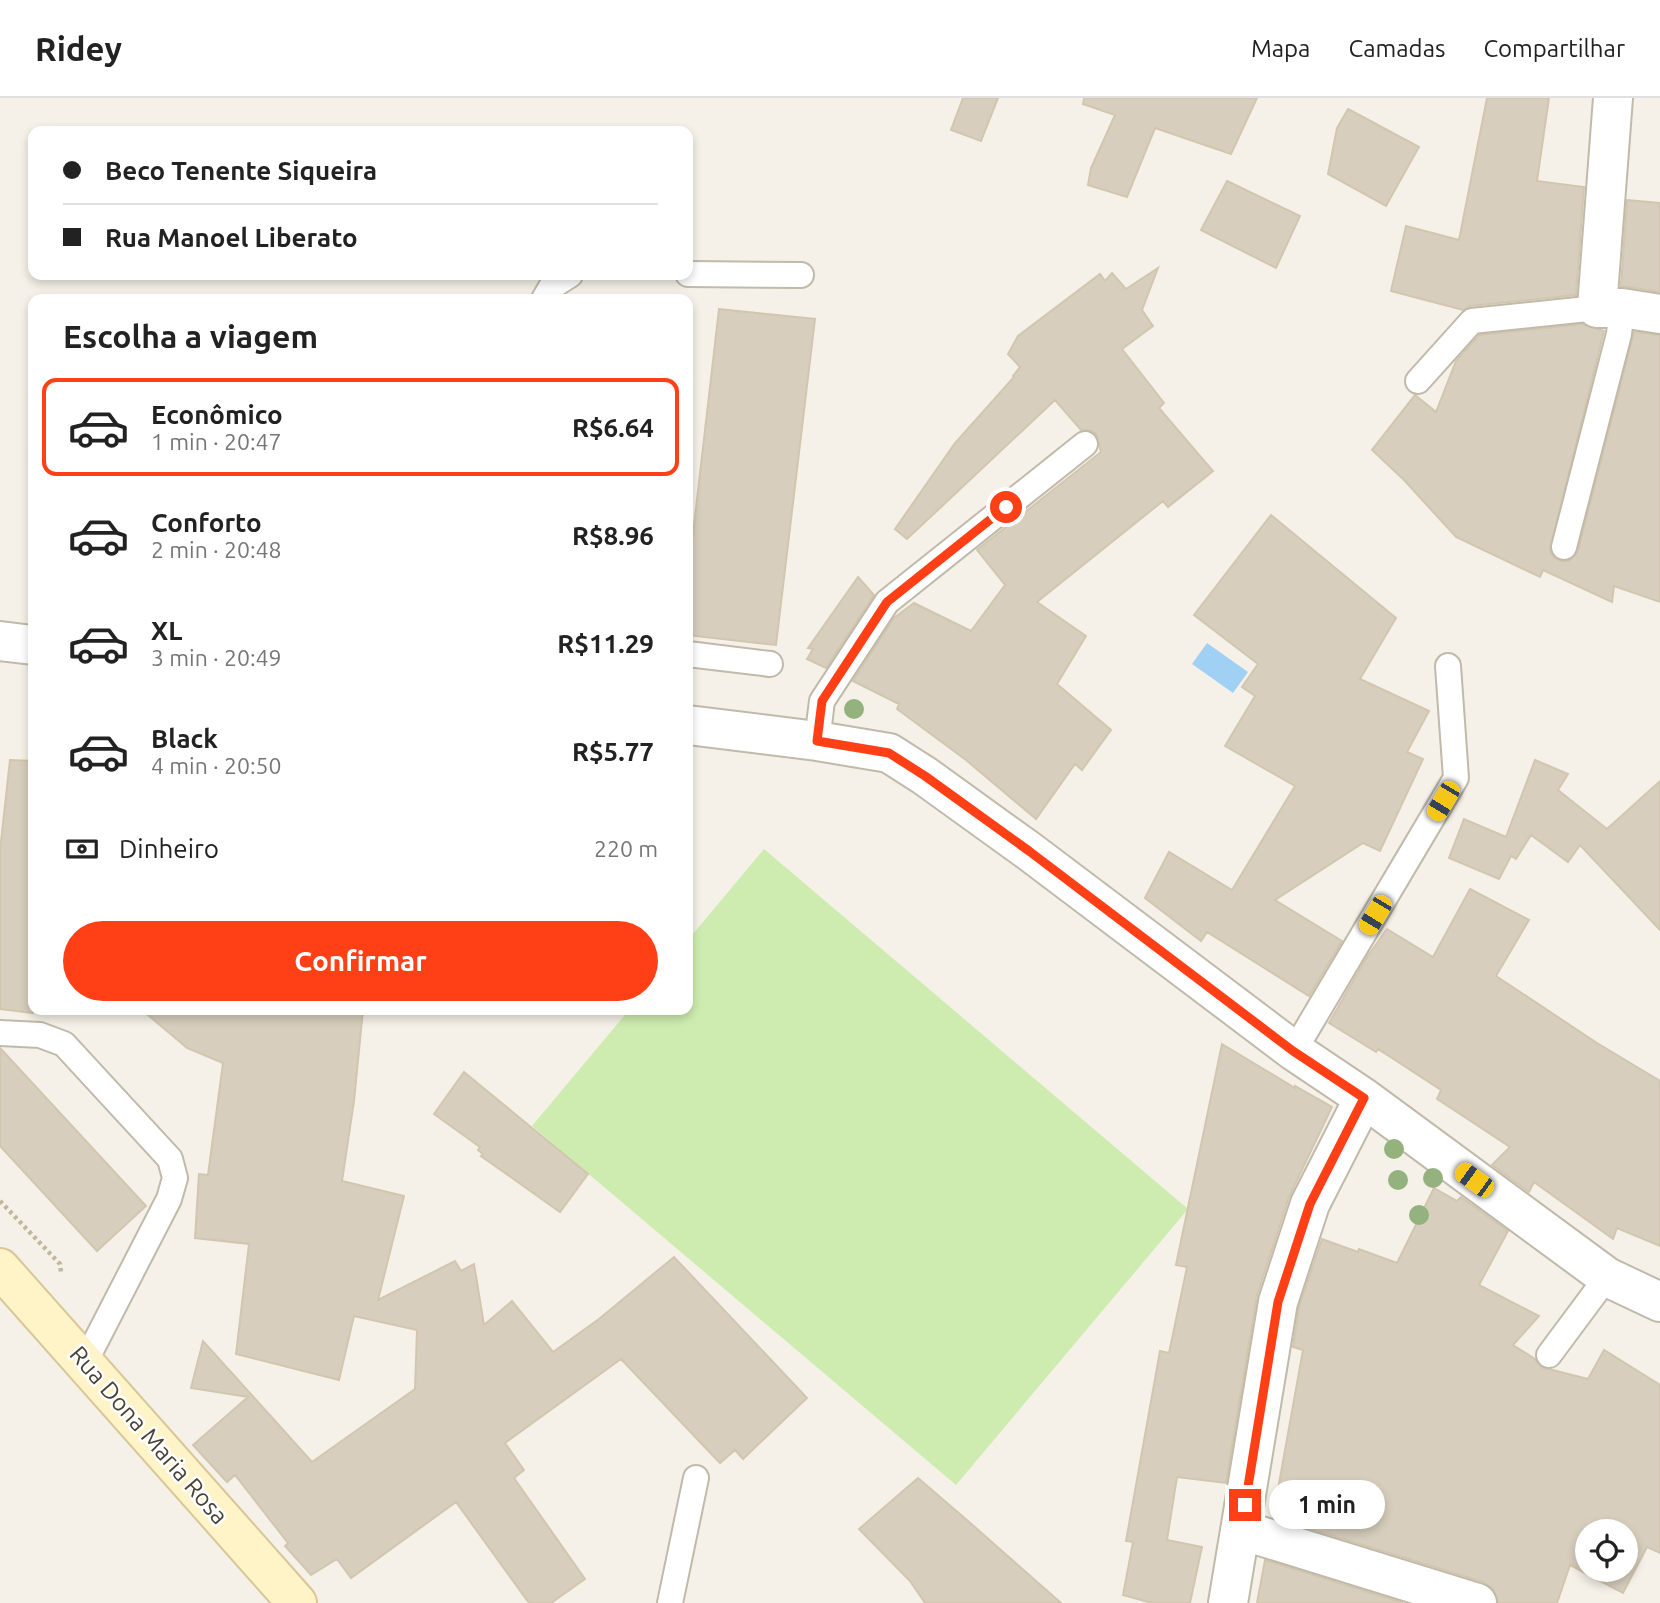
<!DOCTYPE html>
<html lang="pt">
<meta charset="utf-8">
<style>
body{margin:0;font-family:Ubuntu,sans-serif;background:#f6f6f6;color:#222;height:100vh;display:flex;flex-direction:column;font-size:26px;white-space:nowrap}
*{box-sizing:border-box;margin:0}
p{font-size:23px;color:#767676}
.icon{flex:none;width:38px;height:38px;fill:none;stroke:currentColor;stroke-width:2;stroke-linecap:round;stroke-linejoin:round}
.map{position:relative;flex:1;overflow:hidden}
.side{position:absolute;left:28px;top:196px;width:665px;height:721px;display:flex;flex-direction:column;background:#fff;border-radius:14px;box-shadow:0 4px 10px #0003}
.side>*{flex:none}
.guide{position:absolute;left:28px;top:28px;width:665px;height:154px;border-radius:14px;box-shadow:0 4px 10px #0003;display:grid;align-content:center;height:154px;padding:0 35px;background:#fff}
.fabs{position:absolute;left:1575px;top:1421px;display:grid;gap:14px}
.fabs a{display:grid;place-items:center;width:63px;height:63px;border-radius:50%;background:#fff;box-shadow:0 4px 10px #0003;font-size:35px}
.end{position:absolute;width:32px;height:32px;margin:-16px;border:9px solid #ff3f15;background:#fff;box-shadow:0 0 0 4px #fff}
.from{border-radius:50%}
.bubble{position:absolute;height:49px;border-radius:24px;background:#fff;box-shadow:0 4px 10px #0003;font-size:23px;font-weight:700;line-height:49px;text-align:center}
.car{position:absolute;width:21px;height:42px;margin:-21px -10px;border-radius:9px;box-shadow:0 0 5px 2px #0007;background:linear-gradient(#f5c518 24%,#345 0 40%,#f5c518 0 76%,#345 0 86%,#f5c518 0)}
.guide b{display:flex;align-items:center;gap:24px;height:66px;font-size:26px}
.guide b+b{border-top:2px solid #e0e0e0}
.guide i{width:18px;height:18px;background:#222}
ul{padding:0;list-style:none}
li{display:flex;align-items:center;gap:21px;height:98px;margin:0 14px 10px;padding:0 21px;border:4px solid transparent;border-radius:14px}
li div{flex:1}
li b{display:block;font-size:26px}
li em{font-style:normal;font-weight:700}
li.on{border-color:#ff3f15}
li>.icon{width:63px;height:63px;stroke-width:1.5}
h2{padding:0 35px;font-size:32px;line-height:84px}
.pay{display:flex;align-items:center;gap:18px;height:77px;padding:0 35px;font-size:26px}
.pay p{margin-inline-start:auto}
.cta{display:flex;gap:14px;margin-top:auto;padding:14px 35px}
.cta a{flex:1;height:80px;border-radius:42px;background:#ff3f15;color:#fff;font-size:28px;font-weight:700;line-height:80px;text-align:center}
header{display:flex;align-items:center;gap:42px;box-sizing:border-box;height:98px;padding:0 35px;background:#fff;border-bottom:2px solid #e0e0e0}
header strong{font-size:33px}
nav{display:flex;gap:38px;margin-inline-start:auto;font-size:24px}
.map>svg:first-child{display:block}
</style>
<header>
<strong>Ridey</strong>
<nav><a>Mapa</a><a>Camadas</a><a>Compartilhar</a></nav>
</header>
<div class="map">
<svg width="1660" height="1505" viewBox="0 0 1660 1505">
<rect width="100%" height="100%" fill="#f5f1e8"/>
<!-- green -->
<path fill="#ceecaf" d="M764 751 1188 1111 956 1387 532 1028 629 912H688V842Z"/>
<!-- water -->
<path fill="#a1d0f5" d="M1207 545 1248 574 1233 595 1192 566Z"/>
<!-- building -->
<path fill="#d7cebd" stroke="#d3c6af" stroke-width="2" fill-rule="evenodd" d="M963 0H998L981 43 951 32Z
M1084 0H1257L1231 56 1155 30 1127 99 1088 87 1091 70 1115 17 1083 6Z
M1487 0H1549L1537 83 1584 89 1576 197 1470 208 1463 212 1391 193 1406 128 1459 142Z
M1348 11 1419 49 1386 108 1328 76 1337 30Z
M1227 83 1300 118 1276 170 1201 132Z
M1627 102 1660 105V194L1621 188Z
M1158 170 1142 212 1153 228 1122 251 1164 305 1159 310 1213 373 1168 409 1163 403 1037 504 1086 538 1057 586 1111 632 1082 672 1075 666 1036 721 966 662 897 611 899 606 853 583 894 520 914 505 971 533 1005 487 977 452 1101 354 1096 336 1090 332H1081L1055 302 907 441 895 431 955 345 1014 279 1013 278 1020 269 1008 256 1018 238 1100 176 1105 183 1112 175 1126 191Z
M719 211 815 221 776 547 688 537V479Z
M1583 226 1604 233 1550 452 1554 460 1561 463H1569L1578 453 1634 234 1660 237V504L1614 488 1612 504 1543 472 1540 479 1456 439 1404 382 1372 352 1415 297 1436 314 1456 263 1479 237Z
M1271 417 1396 520 1360 581 1429 613 1407 654 1423 661 1380 753 1363 745 1275 802 1342 843 1309 898 1207 834 1201 843 1145 800 1169 754 1232 792 1295 688 1225 648 1255 598 1242 589 1258 566 1194 517Z
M858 479 874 497 826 570 807 561 813 551 808 550Z
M10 662 33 663V915L0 911V753Z
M1535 662 1568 676 1558 692 1607 731 1660 683V832L1580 747 1568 764 1531 737 1516 761 1511 758 1499 781 1449 760 1464 721 1506 739Z
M1470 791 1529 822 1496 878 1597 945 1660 983V1148L1617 1130 1613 1141 1534 1084 1529 1094 1492 1067 1510 1049 1437 1001 1441 992 1378 951 1376 954 1329 925 1367 859 1387 831 1433 859Z
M142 912H363L354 1003 342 1083 404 1098 378 1202 455 1163 461 1173 474 1166 484 1227 512 1203 553 1254 599 1221 674 1159 807 1300 743 1361 735 1352 720 1365 621 1261 505 1345 524 1372 514 1380 585 1481 551 1505H529L456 1404 351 1480 337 1461 311 1477 285 1448 288 1445 235 1377 227 1384 193 1347 248 1299 191 1290 203 1243 312 1364 415 1291 417 1232 354 1218 339 1282 236 1256 249 1146 195 1140 199 1076 208 1077 223 965 187 950Z
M1222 946 1295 990V988L1332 1009 1289 1099 1257 1197 1226 1385 1177 1379 1167 1442 1202 1449 1190 1505H1152L1123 1497 1133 1444 1126 1443 1160 1253 1169 1255 1187 1169 1176 1167Z
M0 950 146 1108 97 1153 0 1048Z
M464 974 588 1076 560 1114 481 1058 483 1056 478 1052 480 1049 434 1016Z
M1434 1090 1457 1103 1461 1099 1508 1133 1479 1187 1539 1218 1513 1247 1535 1261 1541 1269 1588 1281 1604 1252 1660 1287V1455L1647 1449 1623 1495 1570 1467 1557 1505H1498L1493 1491 1483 1484 1273 1419 1303 1252 1293 1249 1299 1209 1322 1141 1358 1154 1359 1151 1397 1165ZM1587 1433H1626V1472H1587Z
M918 1380 968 1423 1061 1505H925L910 1483 859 1431Z
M1265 1462 1403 1505H1257Z"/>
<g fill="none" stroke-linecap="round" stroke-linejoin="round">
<!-- lane casing -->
<g stroke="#c1baaa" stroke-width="28">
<path id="lane" d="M688 176 801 177
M544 201 551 189 570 177
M1418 283 1472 223 1597 210
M1564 449 1619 236 1622 210
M688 556 770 566
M817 643 822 603 887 504 1085 346
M0 935 40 937 64 946 170 1061 175 1080 169 1101 85 1264
M1294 953 1456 680 1448 568
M1549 1257 1607 1179
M670 1505 696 1380"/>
</g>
<!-- street casing -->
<g stroke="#c1baaa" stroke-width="42">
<path id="street" d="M1613 0 1597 210H1622L1660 216
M0 543 33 547
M688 627 817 643 889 655 925 678 1029 753 1294 953 1364 1000 1607 1179 1660 1204
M1241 1432 1477 1505
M1228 1505 1278 1204 1310 1106 1364 1000"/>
</g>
<!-- secondary casing -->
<g stroke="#d8c795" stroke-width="42">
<path id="secondary" d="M0 1170 297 1505"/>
</g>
<!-- path -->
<path stroke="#c4b69a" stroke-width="4.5" stroke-dasharray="3.5 3.5" stroke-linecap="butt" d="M0 1103 60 1166 61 1174"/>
<!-- lane -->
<use href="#lane" stroke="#fff" stroke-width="24"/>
<!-- street -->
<use href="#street" stroke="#fff" stroke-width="38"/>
<!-- secondary -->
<use href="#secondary" stroke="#fff3c8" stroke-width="38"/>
</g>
<!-- trees -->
<g fill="#94b27d">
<circle cx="854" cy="611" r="10"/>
<circle cx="1394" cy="1051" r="10"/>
<circle cx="1433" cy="1080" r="10"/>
<circle cx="1398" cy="1082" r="10"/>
<circle cx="1419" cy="1117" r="10"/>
</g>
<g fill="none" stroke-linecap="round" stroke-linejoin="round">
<!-- route -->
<path stroke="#ff3f15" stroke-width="9" d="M1006 409 887 504 822 603 817 643 889 655 925 678 1029 753 1293 953 1364 1000 1310 1106 1278 1204 1245 1407"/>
</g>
<g text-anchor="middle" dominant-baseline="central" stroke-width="5" stroke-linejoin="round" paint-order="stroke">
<!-- street labels -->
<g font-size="24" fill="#494236" stroke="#fff">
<text transform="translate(149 1337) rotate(49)">Rua Dona Maria Rosa</text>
</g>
</g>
</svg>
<div class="fabs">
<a><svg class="icon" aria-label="locate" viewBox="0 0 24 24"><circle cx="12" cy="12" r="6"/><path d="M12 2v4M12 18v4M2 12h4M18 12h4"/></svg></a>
</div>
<i class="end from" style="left:1006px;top:409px"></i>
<i class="end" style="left:1245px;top:1407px"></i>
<div class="bubble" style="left:1269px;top:1382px;width:116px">1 min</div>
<i class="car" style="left:1443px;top:703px;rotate:211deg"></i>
<i class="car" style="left:1375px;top:817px;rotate:211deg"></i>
<i class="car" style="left:1474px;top:1082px;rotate:306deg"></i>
<div class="guide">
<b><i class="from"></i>Beco Tenente Siqueira</b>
<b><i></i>Rua Manoel Liberato</b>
</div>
<section class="side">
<h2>Escolha a viagem</h2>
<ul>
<li class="on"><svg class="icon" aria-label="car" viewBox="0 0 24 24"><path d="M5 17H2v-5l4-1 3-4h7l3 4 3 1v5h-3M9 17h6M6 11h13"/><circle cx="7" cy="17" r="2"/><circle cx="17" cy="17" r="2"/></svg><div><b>Econômico</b><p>1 min · 20:47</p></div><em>R$6.64</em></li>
<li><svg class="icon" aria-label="car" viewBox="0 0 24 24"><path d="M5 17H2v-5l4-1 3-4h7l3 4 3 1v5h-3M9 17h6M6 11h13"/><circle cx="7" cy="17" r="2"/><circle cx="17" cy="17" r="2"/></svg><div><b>Conforto</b><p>2 min · 20:48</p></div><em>R$8.96</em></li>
<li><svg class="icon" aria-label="car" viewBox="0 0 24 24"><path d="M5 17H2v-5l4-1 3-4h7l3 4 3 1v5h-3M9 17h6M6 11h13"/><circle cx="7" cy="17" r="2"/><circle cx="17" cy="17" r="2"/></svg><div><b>XL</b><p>3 min · 20:49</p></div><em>R$11.29</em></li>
<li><svg class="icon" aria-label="car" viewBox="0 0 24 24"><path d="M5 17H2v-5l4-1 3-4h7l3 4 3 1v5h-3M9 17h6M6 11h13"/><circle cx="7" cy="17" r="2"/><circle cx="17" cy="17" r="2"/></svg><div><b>Black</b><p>4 min · 20:50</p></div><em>R$5.77</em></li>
</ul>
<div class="pay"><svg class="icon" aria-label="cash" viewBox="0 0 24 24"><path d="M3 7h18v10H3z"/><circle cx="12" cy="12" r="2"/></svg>Dinheiro<p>220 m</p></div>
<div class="cta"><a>Confirmar</a></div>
</section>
</div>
